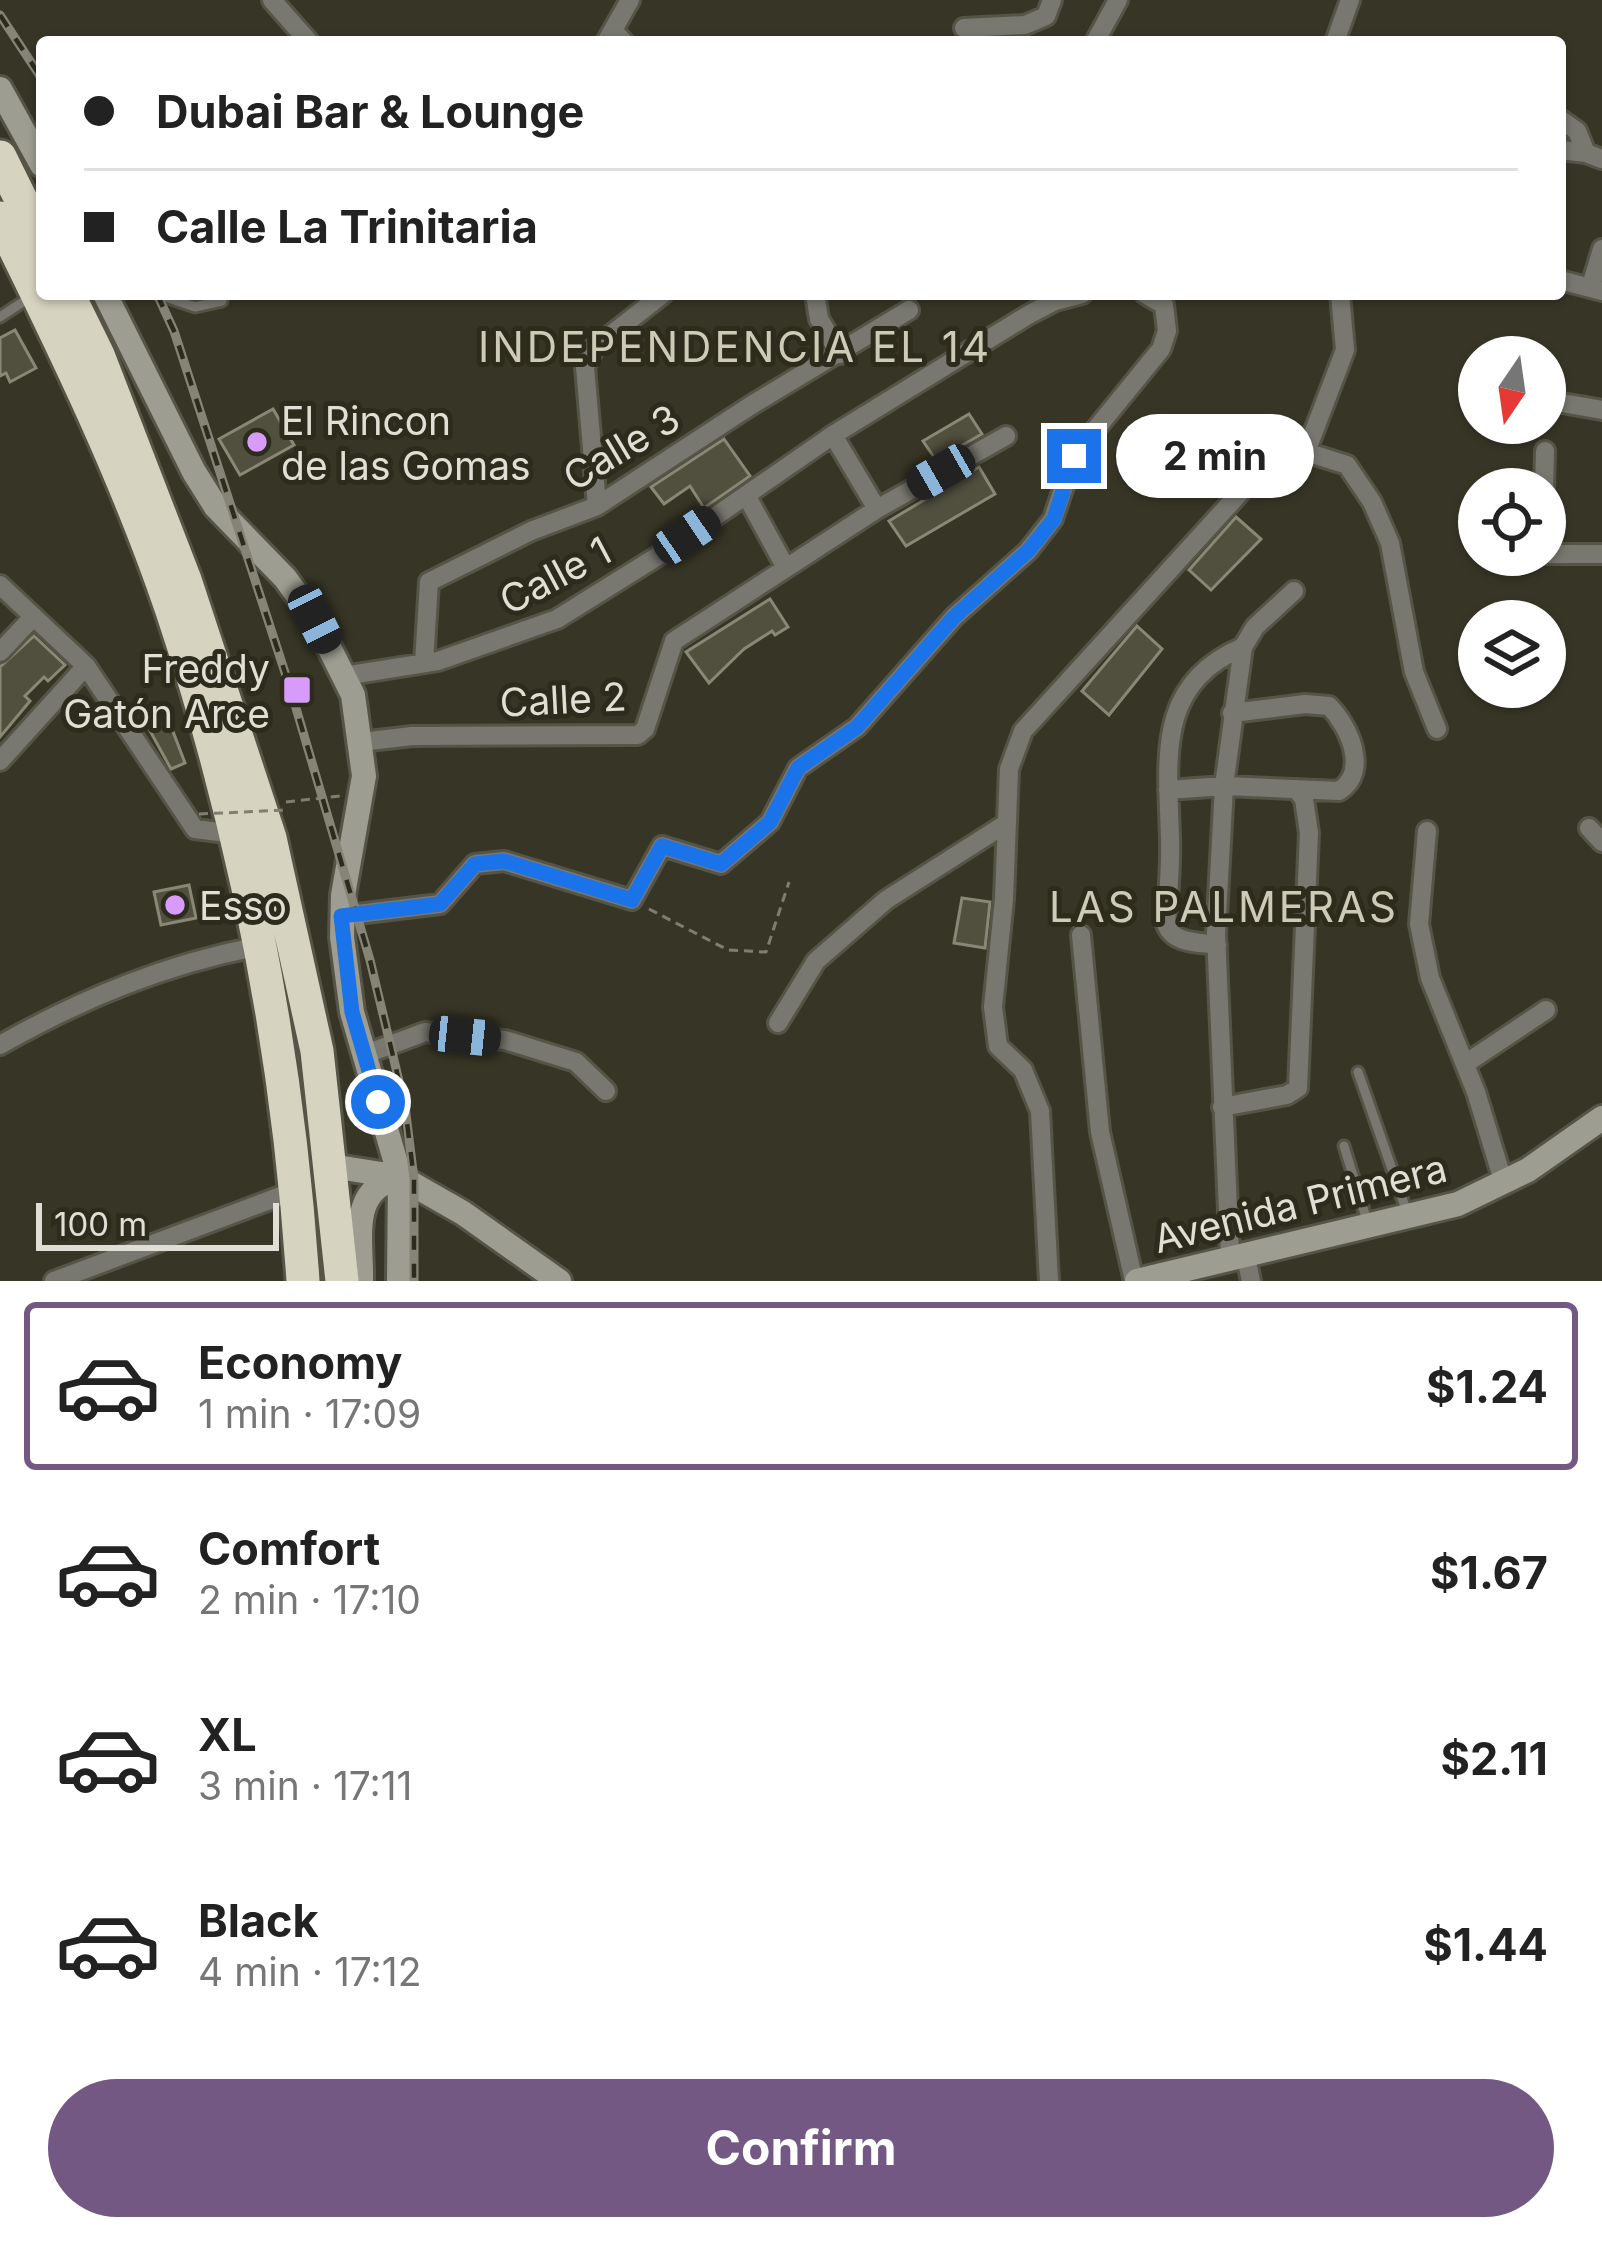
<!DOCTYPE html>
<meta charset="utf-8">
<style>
body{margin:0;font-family:Inter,sans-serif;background:#f6f6f6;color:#222;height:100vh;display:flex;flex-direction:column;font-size:45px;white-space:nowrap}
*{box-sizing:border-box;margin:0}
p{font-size:39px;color:#767676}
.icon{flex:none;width:66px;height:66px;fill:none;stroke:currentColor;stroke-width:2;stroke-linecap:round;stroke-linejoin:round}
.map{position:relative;height:1281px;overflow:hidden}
.sheet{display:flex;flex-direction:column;background:#fff;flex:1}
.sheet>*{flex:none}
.top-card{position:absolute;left:36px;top:36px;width:1530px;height:264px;border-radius:12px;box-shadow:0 3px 9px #0004;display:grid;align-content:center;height:264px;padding:0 48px;background:#fff}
.needle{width:78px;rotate:193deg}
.fabs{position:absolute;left:1458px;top:336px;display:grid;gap:24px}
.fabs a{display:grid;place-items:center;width:108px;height:108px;border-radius:50%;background:#fff;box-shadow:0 3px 9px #0004;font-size:60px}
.scale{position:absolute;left:36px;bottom:30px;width:243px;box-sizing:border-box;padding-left:12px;border:6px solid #e0dfd5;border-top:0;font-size:33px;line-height:42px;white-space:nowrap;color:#e0dfd5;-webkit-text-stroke:9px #2d2c1c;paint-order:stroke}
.end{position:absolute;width:54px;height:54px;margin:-27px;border:15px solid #1a73e8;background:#fff;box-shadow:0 0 0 6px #fff}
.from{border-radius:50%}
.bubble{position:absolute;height:84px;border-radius:42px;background:#fff;box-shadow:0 3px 9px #0004;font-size:39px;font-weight:700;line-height:84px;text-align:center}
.car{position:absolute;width:36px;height:72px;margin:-36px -18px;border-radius:15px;box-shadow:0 0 9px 3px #0007;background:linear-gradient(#222 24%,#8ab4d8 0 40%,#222 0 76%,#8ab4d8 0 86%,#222 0)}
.top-card b{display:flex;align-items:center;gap:42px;height:114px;font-size:45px}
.top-card b+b{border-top:3px solid #e0e0e0}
.top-card i{width:30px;height:30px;background:#222}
ul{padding:21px 0 0;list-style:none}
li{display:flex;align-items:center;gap:36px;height:168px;margin:0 24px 18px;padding:0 24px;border:6px solid transparent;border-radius:12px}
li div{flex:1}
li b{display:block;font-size:45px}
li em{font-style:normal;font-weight:700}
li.active{border-color:#735883}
li>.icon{width:108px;height:108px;stroke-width:1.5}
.button{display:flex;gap:24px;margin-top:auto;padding:24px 48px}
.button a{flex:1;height:138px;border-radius:72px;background:#735883;color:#fff;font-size:48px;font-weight:700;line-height:138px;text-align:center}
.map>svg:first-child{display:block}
</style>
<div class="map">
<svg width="1602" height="1281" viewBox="0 0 1602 1281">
<rect width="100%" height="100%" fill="#373626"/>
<!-- building -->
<path fill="#514f3e" stroke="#898775" stroke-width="3" d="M15 330 36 368 10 382 6 373 0 376V338Z
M273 409 294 445 240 475 219 439Z
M969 414 982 434 936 460 923 441Z
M724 439 750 476 704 508 690 486 664 504 651 487Z
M979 467 995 494 906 546 889 521Z
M1236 517 1261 539 1211 590 1189 570Z
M770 599 788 627 775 635 772 631 744 649 709 683 686 652Z
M1137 626 1162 649 1109 715 1082 691Z
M34 636 65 665 48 681 44 677 25 696 30 701 0 737V667Z
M169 721 185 763 171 769 149 729Z
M189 885 196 918 161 925 154 892Z
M962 898 990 902 985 948 954 943Z"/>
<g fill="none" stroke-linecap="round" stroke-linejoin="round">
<!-- lane casing -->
<g stroke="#555446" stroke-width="15">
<path id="lane" d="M617 28 630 42
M157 294 195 307 222 301
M0 317 32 296
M1358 1072 1407 1212
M1344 1146 1367 1221"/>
</g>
<!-- street casing -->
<g stroke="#555446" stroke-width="24">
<path id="street" d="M272 0 309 42
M964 28 1025 25 1046 16 1052 0
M606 42 630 0
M1095 42 1118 0
M1335 42 1350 0
M1560 119 1577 131 1586 153
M1560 150 1586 153 1602 159
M1560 280 1602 291
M1591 286 1602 249
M815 294 819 319 840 354
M1545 400 1602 410
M833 435 877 509
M1306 452 1345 350 1340 294
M1544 489 1545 451
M746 495 786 568
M597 506 585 367 594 348 663 294
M1545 554H1602
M0 585 86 666 195 829 235 834
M0 652 33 617
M424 663 429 582 531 531 597 506 750 406 909 310
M344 676 438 661 557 619 658 556 833 435 1028 315 1055 301 1082 294
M361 742 412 736 638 735 645 729 674 641 877 509 1006 436
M0 761 86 666
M1168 790 1224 786 1339 791C1370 772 1349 726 1329 706L1305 704 1232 713
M1589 828 1602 842
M1427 831 1419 924 1430 978 1476 1092 1504 1184
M341 916 440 904 475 864 504 861 632 900 662 846 721 864 770 822 798 768 857 727 954 617 1028 551 1053 519 1074 456 1161 349 1167 331 1164 305 1145 294
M1081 935 1100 1132 1134 1281
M1217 945C1198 942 1173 944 1166 924 1168 896 1171 867 1170 839 1168 759 1155 684 1243 647
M778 1023 816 961 886 900 1007 823
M0 1045C83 998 166 964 260 946
M366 1054 425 1032 505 1040 576 1062 606 1091
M1465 1064 1546 1010
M1222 1107 1287 1095 1298 1088 1309 833 1304 799 1296 789
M1245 1252 1251 1281
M1230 1256 1216 934 1224 786 1243 647 1255 627 1294 591
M54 1281 294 1191
M1049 1281 1040 1111 1023 1070 998 1046 993 1007 1004 899 1009 769 1023 731 1267 463 1306 452 1347 465 1372 502 1390 543 1414 672 1437 729"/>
</g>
<!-- secondary casing -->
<g stroke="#555446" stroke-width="30">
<path id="secondary" d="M0 89 42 165
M105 294 194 472 216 507 285 578 315 619 353 695 364 776 343 895 342 937 352 1012 400 1177 399 1281
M331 1166 400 1177 463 1213 559 1281
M361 1281C362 1238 348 1189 400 1177
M1137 1281 1458 1204 1528 1170 1602 1118"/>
</g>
<!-- highway casing -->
<g stroke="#555446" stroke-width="39">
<path id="highway" d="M0 157 42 242
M0 218C63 346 126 475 172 611 244 827 288 1054 303 1281
M68 294 98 355 185 580 270 838 317 1051 342 1281"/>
</g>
<!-- path -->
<path stroke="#7f7e71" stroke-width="3" stroke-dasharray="9 6" stroke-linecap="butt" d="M286 802 340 796
M649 909 728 950 766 952 789 882"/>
<!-- lane -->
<use href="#lane" stroke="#797870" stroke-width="9"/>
<!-- street -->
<use href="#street" stroke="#797870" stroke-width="18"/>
<!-- secondary -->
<use href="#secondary" stroke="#9e9d91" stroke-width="24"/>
<!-- highway -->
<use href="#highway" stroke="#d6d4c0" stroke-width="33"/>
<!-- rail casing -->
<g stroke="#858477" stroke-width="9">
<path id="rail" d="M0 15 42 79
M157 294 174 331 291 691 370 960 405 1106 414 1179V1281"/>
</g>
<!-- rail -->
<use href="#rail" stroke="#2d2c1c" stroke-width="4.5" stroke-dasharray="14" stroke-linecap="butt"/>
<!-- path-bridge -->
<path stroke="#7f7e71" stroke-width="3" stroke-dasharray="9 6" stroke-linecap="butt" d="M199 814 287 810"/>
</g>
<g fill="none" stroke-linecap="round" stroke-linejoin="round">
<!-- route -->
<path stroke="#1a73e8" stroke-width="15" d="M378 1102 352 1012 341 916 440 904 475 864 504 861 632 900 662 846 721 864 770 822 798 768 857 727 954 617 1028 551 1054 519 1074 456"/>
</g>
<!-- markers -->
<g fill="#d79bf9" stroke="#2d2c1c" stroke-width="4.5">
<circle cx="257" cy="442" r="12"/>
<rect x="282" y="675" width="30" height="30" rx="6"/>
<circle cx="175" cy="905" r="12"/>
</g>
<g text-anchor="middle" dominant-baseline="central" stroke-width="10" stroke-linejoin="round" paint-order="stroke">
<!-- poi labels -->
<g font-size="39" fill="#e0dfd5" stroke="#2d2c1c" text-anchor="start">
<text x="281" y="420">El Rincon<tspan x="281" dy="45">de las Gomas</tspan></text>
<text x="270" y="668" text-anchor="end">Freddy<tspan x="270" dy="45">Gatón Arce</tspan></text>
<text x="199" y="905">Esso</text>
</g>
<!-- street labels -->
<g font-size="39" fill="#e0dfd5" stroke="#2d2c1c">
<text transform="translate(621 447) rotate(-31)">Calle 3</text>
<text transform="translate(555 575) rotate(-28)">Calle 1</text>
<text transform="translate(563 699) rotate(-3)">Calle 2</text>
<text transform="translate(1300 1203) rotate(-14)">Avenida Primera</text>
</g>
<!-- neighbourhood labels -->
<g font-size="42" letter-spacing="3" fill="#cdcbb8" stroke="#2d2c1c">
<text x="735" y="346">INDEPENDENCIA EL 14</text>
<text x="1224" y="906">LAS PALMERAS</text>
</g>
</g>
</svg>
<div class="fabs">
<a><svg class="needle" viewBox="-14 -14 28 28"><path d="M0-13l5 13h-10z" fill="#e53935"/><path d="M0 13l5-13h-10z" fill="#767676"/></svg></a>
<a><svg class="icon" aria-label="locate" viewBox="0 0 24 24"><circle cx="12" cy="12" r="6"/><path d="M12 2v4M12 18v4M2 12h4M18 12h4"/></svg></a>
<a><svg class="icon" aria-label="layers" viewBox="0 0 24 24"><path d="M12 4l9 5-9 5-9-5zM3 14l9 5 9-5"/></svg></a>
</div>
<div class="scale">100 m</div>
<i class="end from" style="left:378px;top:1102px"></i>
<i class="end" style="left:1074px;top:456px"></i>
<div class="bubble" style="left:1116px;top:414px;width:198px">2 min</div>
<i class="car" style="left:941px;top:472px;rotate:240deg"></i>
<i class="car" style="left:687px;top:535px;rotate:56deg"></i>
<i class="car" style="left:315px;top:619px;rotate:153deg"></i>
<i class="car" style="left:465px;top:1036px;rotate:96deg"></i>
<div class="top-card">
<b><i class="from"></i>Dubai Bar &amp; Lounge</b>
<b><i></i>Calle La Trinitaria</b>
</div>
</div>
<section class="sheet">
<ul>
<li class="active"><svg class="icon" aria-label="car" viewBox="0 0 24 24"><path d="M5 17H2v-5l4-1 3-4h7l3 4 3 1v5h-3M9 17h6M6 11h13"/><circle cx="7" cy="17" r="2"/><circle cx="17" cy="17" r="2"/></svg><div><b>Economy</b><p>1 min · 17:09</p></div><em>$1.24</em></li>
<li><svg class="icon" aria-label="car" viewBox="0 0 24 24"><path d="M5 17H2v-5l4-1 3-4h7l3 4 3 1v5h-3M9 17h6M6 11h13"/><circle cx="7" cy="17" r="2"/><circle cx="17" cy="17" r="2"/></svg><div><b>Comfort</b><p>2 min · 17:10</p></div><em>$1.67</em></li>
<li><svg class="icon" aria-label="car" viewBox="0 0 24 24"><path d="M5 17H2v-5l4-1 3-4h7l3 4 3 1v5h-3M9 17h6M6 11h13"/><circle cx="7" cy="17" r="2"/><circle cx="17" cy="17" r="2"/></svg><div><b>XL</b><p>3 min · 17:11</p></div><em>$2.11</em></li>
<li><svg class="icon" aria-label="car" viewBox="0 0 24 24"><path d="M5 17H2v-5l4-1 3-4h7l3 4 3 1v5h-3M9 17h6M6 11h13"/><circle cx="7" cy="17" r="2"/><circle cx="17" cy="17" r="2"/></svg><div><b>Black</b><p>4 min · 17:12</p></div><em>$1.44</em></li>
</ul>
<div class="button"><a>Confirm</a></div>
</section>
